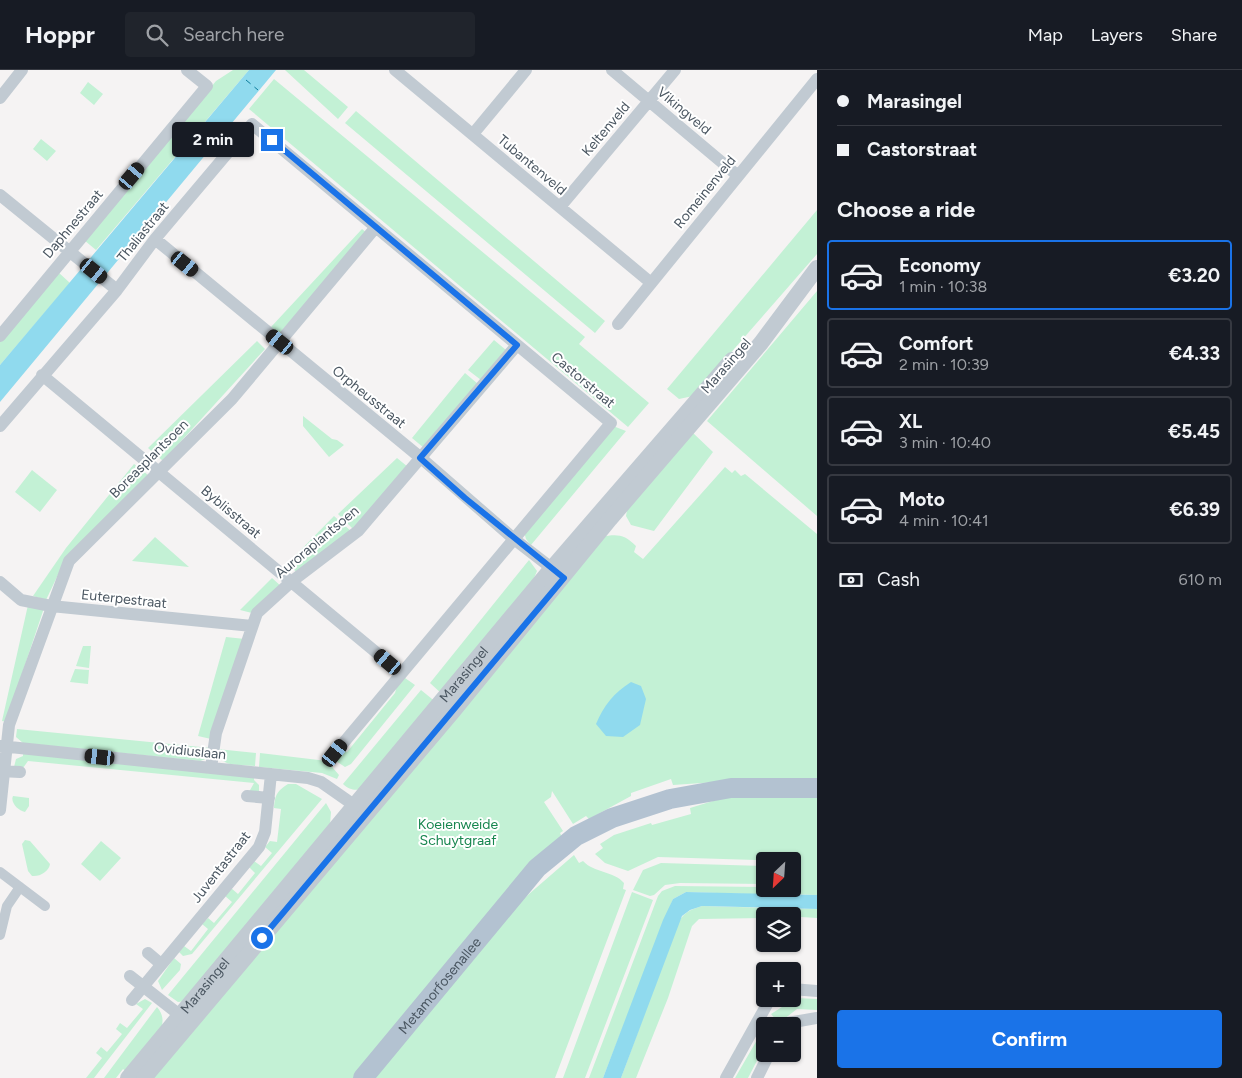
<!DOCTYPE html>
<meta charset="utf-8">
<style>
body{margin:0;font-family:Figtree,sans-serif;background:#20242c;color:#f1f3f6;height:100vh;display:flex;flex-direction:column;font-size:19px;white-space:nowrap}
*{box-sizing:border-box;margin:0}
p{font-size:16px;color:#9ea1a6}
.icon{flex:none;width:28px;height:28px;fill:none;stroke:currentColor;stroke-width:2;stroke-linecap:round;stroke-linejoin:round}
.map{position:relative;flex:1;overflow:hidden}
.drawer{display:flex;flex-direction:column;background:#171b24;width:425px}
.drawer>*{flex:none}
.hud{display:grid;align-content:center;height:110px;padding:0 20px;background:#171b24}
.needle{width:32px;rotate:205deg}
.controls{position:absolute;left:756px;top:782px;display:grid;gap:10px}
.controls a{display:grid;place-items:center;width:45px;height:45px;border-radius:5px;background:#171b24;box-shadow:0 1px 4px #0004;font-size:25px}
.end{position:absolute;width:22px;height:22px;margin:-11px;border:6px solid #1a73e8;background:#fff;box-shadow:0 0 0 2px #fff}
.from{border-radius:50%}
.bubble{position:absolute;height:35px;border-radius:5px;background:#171b24;box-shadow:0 1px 4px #0004;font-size:16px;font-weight:700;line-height:35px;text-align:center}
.car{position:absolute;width:15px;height:30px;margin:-15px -8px;border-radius:6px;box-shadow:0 0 4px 1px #0007;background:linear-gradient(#222 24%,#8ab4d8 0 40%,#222 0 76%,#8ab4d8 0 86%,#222 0)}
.hud b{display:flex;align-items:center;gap:18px;height:48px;font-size:19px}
.hud b+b{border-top:1px solid #363941}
.hud i{width:12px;height:12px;background:#f1f3f6}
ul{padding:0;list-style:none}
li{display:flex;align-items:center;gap:15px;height:70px;margin:0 10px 8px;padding:0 10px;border:2px solid #363941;border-radius:5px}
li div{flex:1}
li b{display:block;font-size:19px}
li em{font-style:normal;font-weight:700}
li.active{border-color:#1a73e8}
li>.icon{width:45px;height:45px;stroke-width:1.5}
h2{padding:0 20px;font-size:22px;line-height:60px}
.pay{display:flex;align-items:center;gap:12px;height:55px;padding:0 20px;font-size:19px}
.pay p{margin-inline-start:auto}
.button{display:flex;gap:10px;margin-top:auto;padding:10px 20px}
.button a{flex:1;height:58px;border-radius:5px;background:#1a73e8;color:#fff;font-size:20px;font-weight:700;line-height:58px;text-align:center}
header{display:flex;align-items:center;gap:30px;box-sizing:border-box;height:70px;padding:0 25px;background:#171b24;border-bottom:1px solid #363941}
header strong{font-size:24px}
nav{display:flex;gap:28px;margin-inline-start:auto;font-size:18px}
.search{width:350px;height:45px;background:#20242c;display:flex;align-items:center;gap:12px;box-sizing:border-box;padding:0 18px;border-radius:5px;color:#9ea1a6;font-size:19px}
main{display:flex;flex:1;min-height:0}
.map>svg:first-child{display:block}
</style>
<header>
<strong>Hoppr</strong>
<div class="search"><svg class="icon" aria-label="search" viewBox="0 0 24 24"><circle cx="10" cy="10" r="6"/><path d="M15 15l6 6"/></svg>Search here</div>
<nav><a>Map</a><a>Layers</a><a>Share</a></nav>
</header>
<main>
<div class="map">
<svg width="817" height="1008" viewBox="0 0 817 1008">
<rect width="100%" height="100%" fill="#f5f3f3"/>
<!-- green -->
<path fill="#c3f1d5" d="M233 0H249L96 180 84 170 216 11Z
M285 0H304L348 37 338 49Z
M274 9 585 267 579 274 649 333 628 357 249 39Z
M88 12 103 24 94 35 80 23Z
M356 41 605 251 595 263 345 53Z
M41 69 56 81 47 91 33 79Z
M817 140V184L693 326 679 329 667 319Z
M362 159 367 163 279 264 271 257Z
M58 202 70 213 0 295V272Z
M817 221V446L707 351Z
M494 270 506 280 481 310 468 300Z
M257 271 265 279 163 391 148 378Z
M465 303 478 314 424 378 412 368Z
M303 346 332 369 337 370 344 375 329 387 303 356Z
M613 356 626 361 531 475 526 469 524 462Z
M692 362 713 382 654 461 631 455 626 446 628 435Z
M397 388 408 397 354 460 338 444Z
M134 394 148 405 65 490 46 530 33 526 66 478Z
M725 397 732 403 735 400 741 406 745 404 817 464V711H731L673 715 671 709 631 723V726L589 749 586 746 573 754 552 721 551 727 544 732 563 761 560 763 564 771 354 1008H150L601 467C617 464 624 464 636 476L634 482 643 489Z
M32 400 57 420 40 442 15 422Z
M334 446 352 462 299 504 287 494Z
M155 467 189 497 132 491Z
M529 490 537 501 529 520 442 624 430 613Z
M272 508 282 517 252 543 240 540Z
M28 535 44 538 6 652 2 651Z
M226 567 245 569 211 669 198 666Z
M83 576H91L89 598 76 596Z
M75 599 89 600 88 614 70 612Z
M405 608 415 615 351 694 345 697 336 691 342 680 347 682 395 623 398 612Z
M421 620 437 633 364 719C356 720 350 721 343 714Z
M17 659 211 678 206 689 200 691 23 673 16 667Z
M217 679 256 683 255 696C239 694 220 699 217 679Z
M23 683 254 707V710L259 715V723L249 722 254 713 28 691 23 698 14 697 16 689 23 686Z
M260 683 327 691 339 705 337 709 322 703 259 697Z
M288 714H296L322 729 192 884 183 886 179 882 184 876 191 881 208 859 202 854 208 848 214 853 232 832 225 826 231 818 238 824 255 803 249 797 254 791 261 796 272 783 265 777 270 771 277 772 281 739 274 738C275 725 277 721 288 714Z
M817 724V825L785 824V819H792V791L658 787 628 801 605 793 595 784 603 778 600 774 614 765 651 753 652 755 691 744 690 738 726 727Z
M13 726 29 728V736L25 742C18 741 10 732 13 726Z
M326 733 331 742 330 755 187 931 178 932 168 925Z
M25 770 30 771 50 794C49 801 40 807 32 806L28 801 22 774Z
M101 771 121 788 100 811 81 794Z
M574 785 579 793 583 791C594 803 614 801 624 813L623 819 626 820 555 1008H373L521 831Z
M661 793 765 796V814L680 813 665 815 654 825 650 826 633 820 643 800Z
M675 816 765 817 777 819V825L686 822 673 829 603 1008H589L658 826 662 821Z
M632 822 653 830 585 1008H563Z
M702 836 776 838 775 846 765 848 699 849 692 856 668 928 636 1008H621L677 855C683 843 689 840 702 836Z
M785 838 817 839V848L785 846Z
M174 888 181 894 180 900 162 920 158 911Z
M796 928 817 929V940L797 939 779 953 771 944Z
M145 929 152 933 94 1008H86L102 988 96 983 101 977 107 982 122 964 116 959 120 953 127 958 143 939 136 934Z
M157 937C176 958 141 986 128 1003L123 999 116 1008H104Z
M765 961V982L762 981 748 1008H735L761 963Z"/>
<!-- water -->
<path fill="#90daee" d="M249 0H276L0 332V295Z
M631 612 641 616 646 629 640 655 623 667 606 666 596 654C604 635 614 623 631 612Z
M686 822 817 825V839L702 836 690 840 682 846 621 1008H603L663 850 673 829Z"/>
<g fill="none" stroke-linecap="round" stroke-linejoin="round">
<!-- ferry -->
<path stroke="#0c7c9b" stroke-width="1" stroke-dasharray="6 5" stroke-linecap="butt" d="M246 10 258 20"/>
<!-- pedestrian -->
<path stroke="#c1cad2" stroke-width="10" d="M0 802 45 836
M0 865 7 836 20 817"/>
<!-- minor -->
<path stroke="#c1cad2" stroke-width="12" d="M395 0 650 212
M612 0 737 105
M0 28 22 0
M473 64 526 0
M0 125 117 220
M560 137 675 0
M155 169 421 388 514 469 558 503
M618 254 817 9
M0 266 207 16 187 0
M42 305 401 603
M0 356 117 220 155 169 252 54 611 353 335 683
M0 512 21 530 51 536 252 556
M0 676 308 708 321 712 361 740
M211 698 216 663 257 543 291 512 358 461 517 275
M0 701 20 702
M247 726 269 728
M0 740 9 655 69 491 232 329 376 157
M148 883 161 894
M130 906 186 950
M792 919 817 921
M132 930 259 777 265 762 271 704
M759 949 770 956
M785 956 788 953 817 948
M726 1008 770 929
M757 1008 769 984"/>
<!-- tertiary -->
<g stroke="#c1cad2" stroke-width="16">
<path id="s1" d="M128 1008 552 498 732 290"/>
<path d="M144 1008 454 640 610 449 761 273 817 198"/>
</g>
<!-- primary -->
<path stroke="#b3c2d1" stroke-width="20" id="s2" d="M363 1008 537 798 576 766 612 748 670 729 731 718H817"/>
</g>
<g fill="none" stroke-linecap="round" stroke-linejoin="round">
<!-- route -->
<path stroke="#1a73e8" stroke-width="6" d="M262 868 564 508 465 428 420 388 517 275 272 70"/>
</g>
<g text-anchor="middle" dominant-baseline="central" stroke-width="4" stroke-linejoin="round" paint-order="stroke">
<!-- street labels -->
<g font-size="14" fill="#4a5661" stroke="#fff">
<text transform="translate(684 41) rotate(40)">Vikingveld</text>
<text transform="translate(606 59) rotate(-50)">Keltenveld</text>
<text transform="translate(532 95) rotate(40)">Tubantenveld</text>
<text transform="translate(705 122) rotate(-51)">Romeinenveld</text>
<text transform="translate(73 154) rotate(-50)">Daphnestraat</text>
<text transform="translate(143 162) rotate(-51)">Thaliastraat</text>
<text transform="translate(726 296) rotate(-49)">Marasingel</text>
<text transform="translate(583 310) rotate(40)">Castorstraat</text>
<text transform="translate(369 327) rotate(39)">Orpheusstraat</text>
<text transform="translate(149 389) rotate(-45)">Boreasplantsoen</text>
<text transform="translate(231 442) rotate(40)">Byblisstraat</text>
<text transform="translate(317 472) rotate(-40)">Auroraplantsoen</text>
<text transform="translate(124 529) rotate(6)">Euterpestraat</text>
<text stroke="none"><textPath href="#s1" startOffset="525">Marasingel</textPath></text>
<text transform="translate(190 681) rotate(6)">Ovidiuslaan</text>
<text transform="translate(221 797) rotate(-52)">Juventastraat</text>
<text stroke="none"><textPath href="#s1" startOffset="120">Marasingel</textPath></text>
<text stroke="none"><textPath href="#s2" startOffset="120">Metamorfosenallee</textPath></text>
</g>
<!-- park labels -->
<g font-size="14" fill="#17864f" stroke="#fff">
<text x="458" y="754">Koeienweide<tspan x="458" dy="16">Schuytgraaf</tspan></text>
</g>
</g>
</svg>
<div class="controls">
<a><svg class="needle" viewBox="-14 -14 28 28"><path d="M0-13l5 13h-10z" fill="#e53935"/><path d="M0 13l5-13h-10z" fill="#9ea1a6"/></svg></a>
<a><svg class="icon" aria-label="layers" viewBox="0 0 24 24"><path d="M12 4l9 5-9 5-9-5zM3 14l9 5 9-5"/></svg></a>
<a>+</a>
<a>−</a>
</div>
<i class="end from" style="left:262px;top:868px"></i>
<i class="end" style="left:272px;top:70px"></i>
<div class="bubble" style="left:172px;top:52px;width:82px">2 min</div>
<i class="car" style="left:132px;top:106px;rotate:40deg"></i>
<i class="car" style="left:185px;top:194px;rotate:129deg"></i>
<i class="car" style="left:94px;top:201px;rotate:129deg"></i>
<i class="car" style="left:280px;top:272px;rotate:309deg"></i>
<i class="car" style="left:388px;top:592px;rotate:310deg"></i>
<i class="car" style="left:335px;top:683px;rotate:39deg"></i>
<i class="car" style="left:100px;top:687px;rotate:276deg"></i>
</div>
<section class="drawer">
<div class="hud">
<b><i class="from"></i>Marasingel</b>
<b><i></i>Castorstraat</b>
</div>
<h2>Choose a ride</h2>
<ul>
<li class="active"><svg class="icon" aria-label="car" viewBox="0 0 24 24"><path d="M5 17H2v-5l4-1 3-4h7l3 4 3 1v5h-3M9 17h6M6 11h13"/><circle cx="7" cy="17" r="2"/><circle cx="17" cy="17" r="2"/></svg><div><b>Economy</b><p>1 min · 10:38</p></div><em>€3.20</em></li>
<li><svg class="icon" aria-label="car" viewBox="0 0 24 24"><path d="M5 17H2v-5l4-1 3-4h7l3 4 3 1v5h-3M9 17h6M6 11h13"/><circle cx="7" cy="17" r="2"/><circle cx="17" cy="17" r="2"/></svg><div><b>Comfort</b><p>2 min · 10:39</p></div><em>€4.33</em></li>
<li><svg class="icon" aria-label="car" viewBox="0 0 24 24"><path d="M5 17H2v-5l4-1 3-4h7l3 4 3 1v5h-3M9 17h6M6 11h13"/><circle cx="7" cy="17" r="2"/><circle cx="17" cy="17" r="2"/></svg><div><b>XL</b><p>3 min · 10:40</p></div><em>€5.45</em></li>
<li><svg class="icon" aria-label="car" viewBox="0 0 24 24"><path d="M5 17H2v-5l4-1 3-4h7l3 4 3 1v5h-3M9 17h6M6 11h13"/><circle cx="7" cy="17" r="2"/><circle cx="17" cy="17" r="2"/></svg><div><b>Moto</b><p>4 min · 10:41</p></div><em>€6.39</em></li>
</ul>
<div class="pay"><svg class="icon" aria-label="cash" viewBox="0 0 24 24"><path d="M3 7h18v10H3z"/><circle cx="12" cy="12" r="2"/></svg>Cash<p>610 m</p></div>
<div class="button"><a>Confirm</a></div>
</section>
</main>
